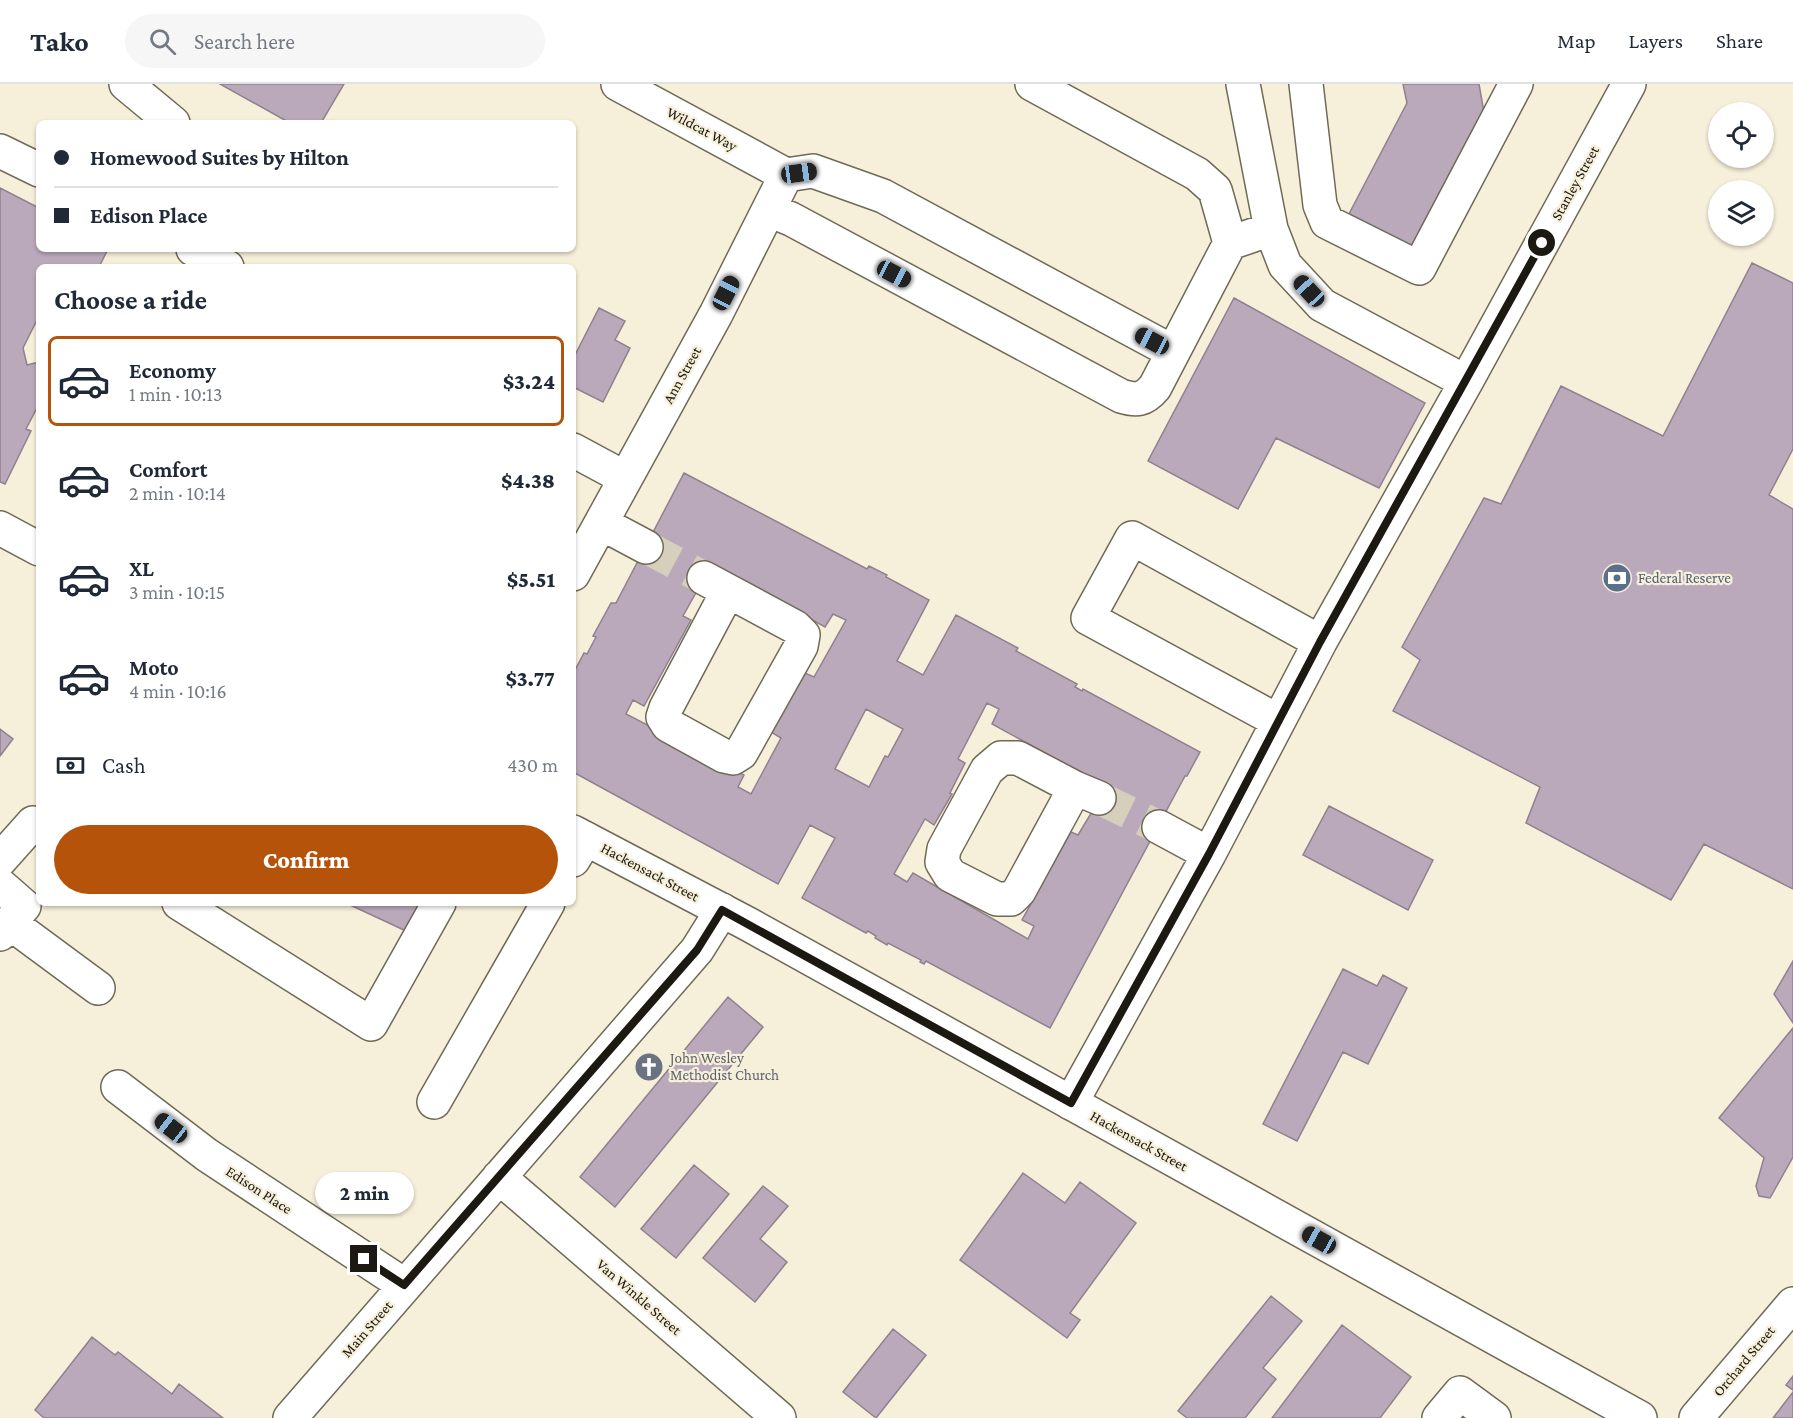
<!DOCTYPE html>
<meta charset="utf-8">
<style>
body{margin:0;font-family:"Crimson Pro",serif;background:#f6f6f7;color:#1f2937;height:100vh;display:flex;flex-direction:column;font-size:22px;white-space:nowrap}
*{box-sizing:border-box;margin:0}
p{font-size:20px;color:#747a83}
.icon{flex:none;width:33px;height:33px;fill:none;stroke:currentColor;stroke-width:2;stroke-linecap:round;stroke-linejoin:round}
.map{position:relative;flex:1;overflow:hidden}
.side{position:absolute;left:36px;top:180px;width:540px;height:642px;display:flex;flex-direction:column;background:#fff;border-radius:9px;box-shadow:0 2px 4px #0004}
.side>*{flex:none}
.guide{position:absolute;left:36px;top:36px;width:540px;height:132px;border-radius:9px;box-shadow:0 2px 4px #0004;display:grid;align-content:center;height:132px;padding:0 18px;background:#fff}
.buttons{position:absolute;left:1708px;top:18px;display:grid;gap:12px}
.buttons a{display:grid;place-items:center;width:66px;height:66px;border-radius:50%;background:#fff;box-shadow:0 2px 4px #0004;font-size:30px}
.end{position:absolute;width:27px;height:27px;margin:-14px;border:8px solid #1b1911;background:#fff;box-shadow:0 0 0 3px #fff}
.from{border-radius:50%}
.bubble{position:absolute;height:42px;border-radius:21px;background:#fff;box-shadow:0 2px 4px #0004;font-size:20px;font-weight:800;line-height:42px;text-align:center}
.car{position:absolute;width:18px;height:36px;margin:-18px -9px;border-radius:8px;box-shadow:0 0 4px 2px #0007;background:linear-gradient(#222 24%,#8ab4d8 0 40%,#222 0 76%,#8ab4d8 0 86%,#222 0)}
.guide b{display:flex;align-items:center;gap:21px;height:57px;font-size:22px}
.guide b+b{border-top:2px solid #e0e1e3}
.guide i{width:15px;height:15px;background:#1f2937}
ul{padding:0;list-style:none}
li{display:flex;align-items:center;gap:18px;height:90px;margin:0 12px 9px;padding:0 6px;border:3px solid transparent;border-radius:9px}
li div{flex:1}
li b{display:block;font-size:22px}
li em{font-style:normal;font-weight:800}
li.current{border-color:#b45309}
li>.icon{width:54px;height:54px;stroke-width:1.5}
h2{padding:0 18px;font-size:27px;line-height:72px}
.pay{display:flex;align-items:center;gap:15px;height:66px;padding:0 18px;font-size:22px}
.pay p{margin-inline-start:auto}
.cta{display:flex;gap:12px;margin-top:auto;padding:12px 18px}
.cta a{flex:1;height:69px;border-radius:36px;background:#b45309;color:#fff;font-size:24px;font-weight:800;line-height:69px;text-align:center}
header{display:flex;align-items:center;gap:36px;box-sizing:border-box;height:84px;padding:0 30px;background:#fff;border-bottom:2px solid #e0e1e3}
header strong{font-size:28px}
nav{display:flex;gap:33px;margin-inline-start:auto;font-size:21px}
.search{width:420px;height:54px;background:#f6f6f7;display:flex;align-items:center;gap:15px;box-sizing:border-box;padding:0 21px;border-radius:33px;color:#747a83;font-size:22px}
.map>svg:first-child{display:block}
</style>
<header>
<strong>Tako</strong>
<div class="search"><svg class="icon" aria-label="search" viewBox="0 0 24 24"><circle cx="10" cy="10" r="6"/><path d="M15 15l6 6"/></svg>Search here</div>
<nav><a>Map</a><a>Layers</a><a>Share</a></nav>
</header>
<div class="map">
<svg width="1793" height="1334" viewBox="0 0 1793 1334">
<rect width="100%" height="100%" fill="#f6efd9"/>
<!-- building -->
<path fill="#baa9ba" stroke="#908090" stroke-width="1.5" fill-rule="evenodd" d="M220 0H344L321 39H290Z
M1403 0H1479L1485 34 1416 165 1349 130 1407 19Z
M0 104 39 124V165H108L99 183H39V232L23 264 27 281 39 278V320L26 345 31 347 5 400 0 398Z
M1752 179 1793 199V365L1769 411 1793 425V805L1704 760 1671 816 1526 739 1540 703 1393 627 1420 576 1402 563 1484 414 1501 420 1561 302 1663 352Z
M1234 214 1425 319 1379 404 1276 354 1238 425 1148 377Z
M599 224 625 237 615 256 630 264 603 318 573 303V275Z
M684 389 867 485 869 482 887 491 886 493 929 516 897 577 923 591 956 531 1018 564 1016 567 1077 600 1075 603 1082 607 1083 605 1200 668 1187 692H1185L1050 944 926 877 924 880 920 878 921 876 888 859 887 861 875 854 876 852 868 847 866 849 802 814 835 754 810 741 778 800 573 688V595L575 591 573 590 584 569 587 570 596 553 593 552 611 519H616ZM712 480 825 543 833 530 846 536 814 593 805 589 771 648 781 654 751 710 738 703 744 691 626 630 633 616 644 622 691 536 683 532ZM987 619 999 625 992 640 1107 703 1078 751 1071 748 1022 836 1034 842 1028 855 913 789 907 798 894 790 925 735 934 741 952 710 950 709 965 679 958 675ZM866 625 903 645 888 673 885 672 869 703 835 685Z
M0 645 13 655 0 672Z
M1329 722 1433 776 1408 826 1303 771Z
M346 819H421L408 848Z
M1793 877V939L1774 910Z
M1343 885 1377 902 1383 891 1407 904 1368 980 1343 968 1297 1057 1263 1040Z
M728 913 763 943 615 1123 580 1093Z
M1793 944V1073L1770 1114 1759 1112 1756 1102 1764 1074 1719 1034Z
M694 1081 729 1110 676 1174 641 1145Z
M1023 1089 1065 1119 1080 1098 1136 1139 1070 1229 1080 1236 1067 1254 960 1176Z
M763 1102 788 1122 760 1155 787 1178 755 1218 703 1174Z
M1271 1212 1302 1237 1263 1284 1276 1295 1245 1334H1187L1178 1327Z
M1342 1241 1411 1293 1380 1334H1272Z
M893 1245 926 1271 876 1334 843 1308Z
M92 1253 115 1271 118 1268 172 1310 179 1300 223 1334H44L35 1326Z
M1793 1292V1306L1786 1301Z
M1793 1308V1334H1773Z"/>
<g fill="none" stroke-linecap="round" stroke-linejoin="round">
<!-- minor-tunnel -->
<path stroke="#d5cfbb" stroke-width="33" stroke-dasharray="33 16" stroke-linecap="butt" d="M646 463 704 494
M1099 714 1159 743"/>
<!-- minor casing -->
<g stroke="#6f6a56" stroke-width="36">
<path id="minor" d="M126 0 173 39
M618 0 786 91
M1032 0 1197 90 1215 106 1230 159
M1243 0 1271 145 1285 181 1322 221 1466 298
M1306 0 1320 121 1327 138 1419 184 1516 0
M0 67 39 86
M786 91 813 87 883 112 1173 268
M769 126 791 135 1121 312C1137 317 1144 316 1155 303L1230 159 1271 145
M193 165 227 183
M573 366 625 394
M601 439 646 463
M573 490 716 230 786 91
M704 494 795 543 803 551 801 562 741 669 733 674 724 672 668 641 663 633 666 624 728 507
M1278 637 1088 534 1132 454 1320 558
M1075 704 1019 807 1011 815H997L950 791 942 778 944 765 987 686 1001 674H1018L1075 704 1099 714
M1159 743 1209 770
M0 776 33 739
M573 776 586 755
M0 801 24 822 0 850
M179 819 371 940 439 819
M10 839 98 904
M118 1003 207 1071 404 1201
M434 1018 548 819
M1071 1019 1209 770 1320 558 1466 298 1629 0
M499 1093 779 1334
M290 1334 697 866 722 826
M1439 1334 1460 1309 1494 1334
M1696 1334 1793 1220"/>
</g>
<!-- major casing -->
<g stroke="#6f6a56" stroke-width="36">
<path id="major" d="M0 444 39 465
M573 748 748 840 1640 1334"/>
</g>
<!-- minor -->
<use href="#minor" stroke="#fff" stroke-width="33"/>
<!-- major -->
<use href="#major" stroke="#fff" stroke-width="33"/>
</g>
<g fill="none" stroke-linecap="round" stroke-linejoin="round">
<!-- route -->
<path stroke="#1b1911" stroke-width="8" d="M364 1175 404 1201 697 866 722 826 1071 1019 1209 770 1320 558 1542 159"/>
</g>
<!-- icons -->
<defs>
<g id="bank-disc" transform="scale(1.5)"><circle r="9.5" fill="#5c6f8a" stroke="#f6efd9"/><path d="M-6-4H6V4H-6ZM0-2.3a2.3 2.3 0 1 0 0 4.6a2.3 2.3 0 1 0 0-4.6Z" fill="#fff"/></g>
<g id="church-disc" transform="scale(1.5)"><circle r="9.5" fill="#6b7280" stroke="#f6efd9"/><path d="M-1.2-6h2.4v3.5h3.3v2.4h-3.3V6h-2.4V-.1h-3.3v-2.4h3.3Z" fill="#fff"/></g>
</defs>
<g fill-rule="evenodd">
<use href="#bank-disc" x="1617" y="494"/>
<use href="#church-disc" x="649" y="983"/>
</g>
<g text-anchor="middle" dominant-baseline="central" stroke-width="4.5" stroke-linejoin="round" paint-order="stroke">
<!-- street labels -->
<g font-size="15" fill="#1b1911" stroke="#f6efd9">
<text transform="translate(702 45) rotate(28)">Wildcat Way</text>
<text transform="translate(1575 99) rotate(-61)">Stanley Street</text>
<text transform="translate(682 291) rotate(-61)">Ann Street</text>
<text transform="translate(650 788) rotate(28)">Hackensack Street</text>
<text transform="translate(1139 1057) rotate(29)">Hackensack Street</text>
<text transform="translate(259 1106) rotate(33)">Edison Place</text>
<text transform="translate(639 1213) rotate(41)">Van Winkle Street</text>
<text transform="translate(367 1245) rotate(-49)">Main Street</text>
<text transform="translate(1744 1277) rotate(-50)">Orchard Street</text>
</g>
<!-- service labels -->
<g font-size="15" fill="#4e5e75" stroke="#f6efd9" text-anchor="start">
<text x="1638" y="494">Federal Reserve</text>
</g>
<!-- worship labels -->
<g font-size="15" fill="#5b616d" stroke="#f6efd9" text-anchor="start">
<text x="670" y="974">John Wesley<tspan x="670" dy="17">Methodist Church</tspan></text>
</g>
</g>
</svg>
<div class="buttons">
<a><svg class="icon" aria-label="locate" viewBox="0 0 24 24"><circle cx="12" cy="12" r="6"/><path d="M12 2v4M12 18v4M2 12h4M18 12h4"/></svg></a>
<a><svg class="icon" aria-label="layers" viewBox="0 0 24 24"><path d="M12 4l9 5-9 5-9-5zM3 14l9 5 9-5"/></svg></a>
</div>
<i class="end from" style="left:1542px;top:159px"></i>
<i class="end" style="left:364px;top:1175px"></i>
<div class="bubble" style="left:315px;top:1088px;width:99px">2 min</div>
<i class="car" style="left:799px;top:89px;rotate:82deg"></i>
<i class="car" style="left:894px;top:190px;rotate:118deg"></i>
<i class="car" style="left:1309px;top:207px;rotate:317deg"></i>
<i class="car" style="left:726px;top:209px;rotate:27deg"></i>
<i class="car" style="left:1152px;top:257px;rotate:298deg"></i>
<i class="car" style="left:171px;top:1044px;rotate:308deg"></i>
<i class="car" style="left:1319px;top:1156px;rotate:299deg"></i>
<div class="guide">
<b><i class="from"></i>Homewood Suites by Hilton</b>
<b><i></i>Edison Place</b>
</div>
<section class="side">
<h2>Choose a ride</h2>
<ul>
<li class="current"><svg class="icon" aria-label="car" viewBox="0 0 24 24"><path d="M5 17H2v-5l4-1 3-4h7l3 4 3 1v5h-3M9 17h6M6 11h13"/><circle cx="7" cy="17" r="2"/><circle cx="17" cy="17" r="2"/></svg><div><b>Economy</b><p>1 min · 10:13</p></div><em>$3.24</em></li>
<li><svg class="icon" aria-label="car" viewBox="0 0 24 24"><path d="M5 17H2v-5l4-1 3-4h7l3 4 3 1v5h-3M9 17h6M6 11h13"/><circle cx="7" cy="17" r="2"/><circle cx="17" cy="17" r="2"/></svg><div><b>Comfort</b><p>2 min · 10:14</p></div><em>$4.38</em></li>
<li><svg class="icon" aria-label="car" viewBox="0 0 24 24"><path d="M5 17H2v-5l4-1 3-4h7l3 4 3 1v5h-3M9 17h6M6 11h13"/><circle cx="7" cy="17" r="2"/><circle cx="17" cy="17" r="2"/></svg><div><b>XL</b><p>3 min · 10:15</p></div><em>$5.51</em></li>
<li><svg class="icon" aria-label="car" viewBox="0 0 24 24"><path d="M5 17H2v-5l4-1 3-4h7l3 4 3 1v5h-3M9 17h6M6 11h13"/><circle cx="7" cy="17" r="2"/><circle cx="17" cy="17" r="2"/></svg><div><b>Moto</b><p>4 min · 10:16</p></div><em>$3.77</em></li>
</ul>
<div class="pay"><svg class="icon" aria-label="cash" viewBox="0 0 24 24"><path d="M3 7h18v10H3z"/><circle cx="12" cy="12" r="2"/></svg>Cash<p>430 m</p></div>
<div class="cta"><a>Confirm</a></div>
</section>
</div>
